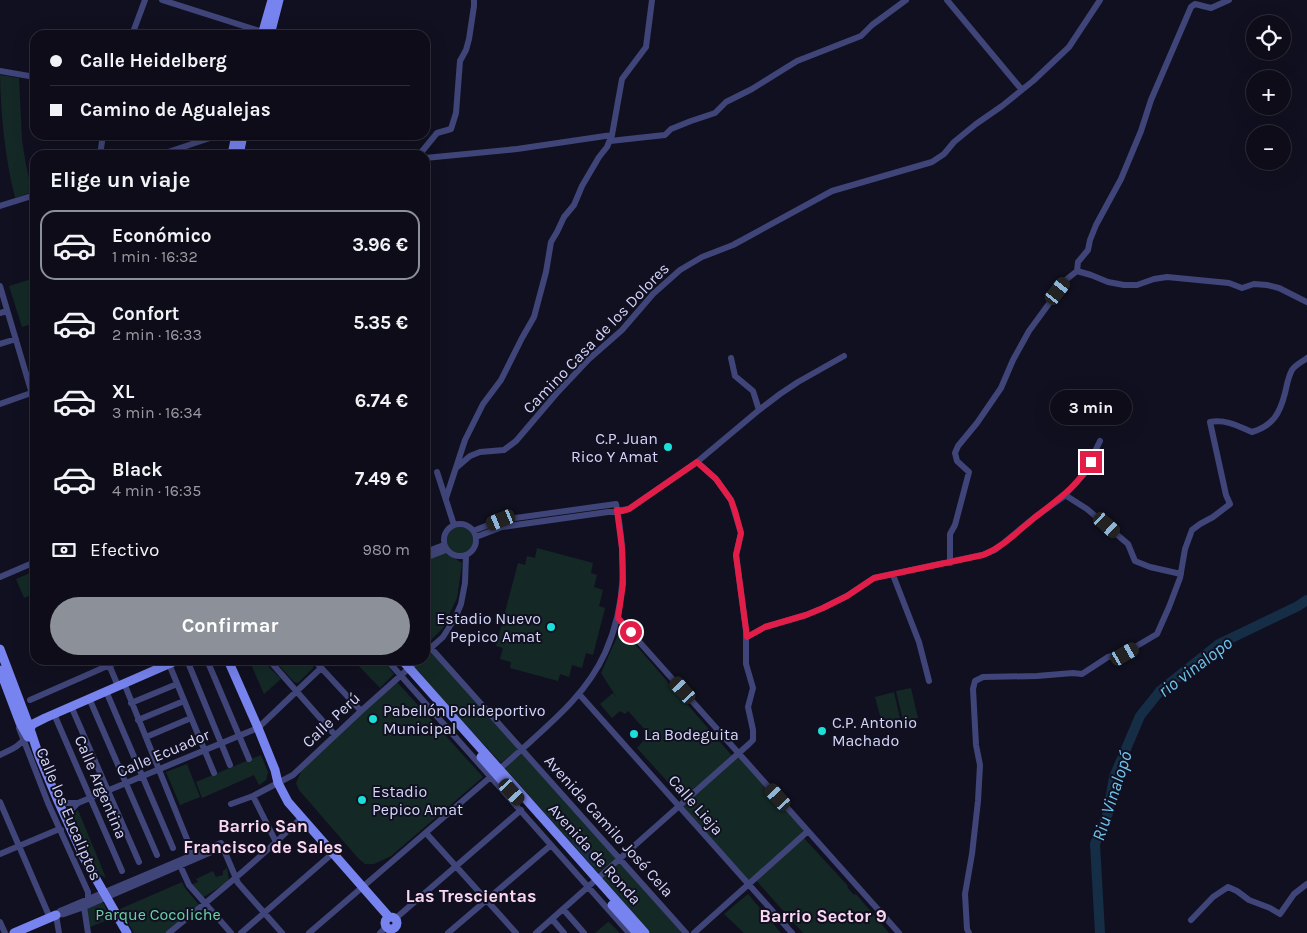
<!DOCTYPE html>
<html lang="es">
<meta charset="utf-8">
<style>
body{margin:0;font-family:Karla,sans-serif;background:#1b1a25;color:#f1f3f6;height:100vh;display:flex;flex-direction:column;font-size:19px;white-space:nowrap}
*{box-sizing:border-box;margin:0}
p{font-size:16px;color:#9a9ba2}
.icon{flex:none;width:28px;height:28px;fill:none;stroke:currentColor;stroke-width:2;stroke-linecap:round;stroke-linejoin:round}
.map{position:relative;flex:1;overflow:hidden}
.sheet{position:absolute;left:30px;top:150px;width:400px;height:515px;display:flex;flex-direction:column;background:#0d0c18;border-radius:15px;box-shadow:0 5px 20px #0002,0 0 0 1px #2d2c37}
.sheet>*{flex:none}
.hud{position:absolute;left:30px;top:30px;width:400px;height:110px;border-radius:15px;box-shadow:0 5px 20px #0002,0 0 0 1px #2d2c37;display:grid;align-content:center;height:110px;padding:0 20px;background:#0d0c18}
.fabs{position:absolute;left:1246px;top:15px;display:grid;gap:10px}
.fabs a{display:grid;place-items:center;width:45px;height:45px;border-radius:50%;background:#0d0c18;box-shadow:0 5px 20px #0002,0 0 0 1px #2d2c37;font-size:25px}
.end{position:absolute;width:22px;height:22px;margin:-11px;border:6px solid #e11d48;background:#fff;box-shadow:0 0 0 2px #fff}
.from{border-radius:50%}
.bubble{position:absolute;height:35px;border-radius:18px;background:#0d0c18;box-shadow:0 5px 20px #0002,0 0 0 1px #2d2c37;font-size:16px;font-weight:700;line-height:35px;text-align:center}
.car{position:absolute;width:15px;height:30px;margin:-15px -8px;border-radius:6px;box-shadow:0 0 4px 1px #0007;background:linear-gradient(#222 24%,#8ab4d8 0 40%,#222 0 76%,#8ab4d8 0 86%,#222 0)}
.hud b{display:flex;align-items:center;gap:18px;height:48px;font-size:19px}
.hud b+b{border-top:1px solid #2d2c37}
.hud i{width:12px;height:12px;background:#f1f3f6}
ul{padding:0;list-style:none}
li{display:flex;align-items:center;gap:15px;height:70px;margin:0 10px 8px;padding:0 10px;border:2px solid transparent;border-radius:15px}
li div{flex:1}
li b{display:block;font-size:19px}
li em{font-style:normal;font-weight:700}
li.on{border-color:#8c9099}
li>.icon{width:45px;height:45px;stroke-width:1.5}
h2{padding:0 20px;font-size:22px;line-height:60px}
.pay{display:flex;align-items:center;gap:12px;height:55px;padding:0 20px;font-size:19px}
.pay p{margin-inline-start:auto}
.primary-button{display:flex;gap:10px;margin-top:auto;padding:10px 20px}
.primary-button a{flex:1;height:58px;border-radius:30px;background:#8c9099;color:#fff;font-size:20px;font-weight:700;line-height:58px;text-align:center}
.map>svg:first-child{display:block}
</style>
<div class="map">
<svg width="1307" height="933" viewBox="0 0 1307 933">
<rect width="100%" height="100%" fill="#111020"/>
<!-- green -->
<path fill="#142926" d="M0 75 19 78 22 140 26 165 32 192 15 198C5 157 1 117 0 75Z
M35 278V323L22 327 9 286Z
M447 540a13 13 0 1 1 26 0a13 13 0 1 1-26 0Z
M537 548 593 563 591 573 597 575 594 587 603 590 599 606 605 608 593 655 586 653 582 668 572 665 569 677 560 674 558 681 510 668 511 662 500 659 503 648 496 646 518 563 525 565 527 556 535 558Z
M446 553 462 563 457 598 443 628 425 646V594L430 578 429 559Z
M35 571V593L24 598 16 579Z
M621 628 733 757 738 753 808 831 802 836 848 886 847 887 854 895 856 894 889 933H803L755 879 749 885 678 806 684 800 637 748 649 734 628 711 625 714 620 711 612 718 600 704 613 693 617 698 601 673Z
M430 653H432L517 748V750L502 762H500L414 669V667L422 660H425V657Z
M249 660H262L281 679 264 694Z
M274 660H308L313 666V668L298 683 294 682Z
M353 660H383L394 674 380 688Z
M397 682 483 777 391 856 374 864H365L358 858 299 790 296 783 301 772 315 756Z
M911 688 918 718 903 720 896 691Z
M894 692 901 723 883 727 875 697Z
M522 754 615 857V859L598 873 505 769V767Z
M261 755 268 772 266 780 259 785 254 775 202 798 196 782Z
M187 764 200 797 180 805 166 772Z
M78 810 106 878 99 874 73 815Z
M618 864H621L682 933H650L602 880V878Z
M227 868 229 881 202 898 190 885 198 882 196 879 213 871 216 877 223 875V871Z
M182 882 185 888 199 905 166 933H134L120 909Z
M748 894 781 933H744L724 914Z
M102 902 104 904 110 919 90 927 86 908Z
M608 922H609L620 933H595Z"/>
<!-- water -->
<path fill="#152e45" d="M579 836 601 861 594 867 572 843Z"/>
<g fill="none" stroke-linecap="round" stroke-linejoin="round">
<!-- river -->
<path stroke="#152e45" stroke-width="10" d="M1100 933 1095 844 1108 813 1114 777 1140 716 1160 691 1219 644 1298 606 1307 600"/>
<!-- street -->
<path stroke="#404579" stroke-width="6" d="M162 0 266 33
M947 0 1022 90
M132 35 145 0
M0 71 35 77
M610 141 665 135 671 129 691 121 715 113 726 102 752 89 797 61 861 36 872 25 906 0
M100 155 103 135
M159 155 219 135
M419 155 437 133 451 129 456 113 460 61 466 50 469 39 474 6V0
M425 158 517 149 612 135
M0 206 35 195
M1077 271 1078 262 1088 250 1090 240 1096 225 1121 179 1141 131 1151 100 1191 7 1195 4 1211 8 1229 0
M0 286 35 404
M0 313 7 311
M0 344 16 339
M731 358 735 376 753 391 759 410
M0 404 34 392
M456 468 470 456 480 452 504 450 516 441 556 394 589 359 622 330 653 294 680 270 702 257 733 245 832 191 932 162 944 154 954 142 976 124 1002 106 1033 81 1069 47 1100 0
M437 472 454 525
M1065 495 1087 509 1128 544 1135 561 1150 567 1181 574
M446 498 465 440 483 404 501 380 522 338 534 317 546 272 551 242 557 232 564 217 574 205 582 186 599 157 607 147 612 135 622 79 646 47 652 0
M444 540a16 16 0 1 1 32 0a16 16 0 1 1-32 0Z
M476 537 502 527 629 509 697 462 759 410 780 394 798 382 844 356
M425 552 444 545
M425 558 446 550
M950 563V534L955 525 969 472 957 461 955 453 958 446 977 423 1001 388 1013 360 1029 331 1067 279 1077 271 1091 275 1108 282 1124 285H1137L1154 279 1167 277 1229 283 1242 288 1254 284 1267 285 1279 288 1307 302
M893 575 919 642 929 681
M0 577 35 562
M618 618 899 933
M747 637 765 627 806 615 823 608 847 596 874 578 982 555 995 550 1035 517 1063 497 1084 474 1100 441
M431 648 686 933
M425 653 443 637 455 618 461 604 465 583 466 556
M107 660 118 686
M187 660 230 765
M207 660 249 759
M269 660 335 735
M314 660 361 711
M387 660 629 933
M58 661 61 660
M169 664 214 773
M124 683 195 859
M106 691 173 848
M579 694 792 933
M89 698 157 855
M30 700 121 660
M131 703 177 684
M71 706 139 862
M54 714 122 871
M138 720 184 701
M19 728 48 803 88 892V899
M146 737 191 718
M0 755C9 750 20 747 25 737
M253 796 276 842
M58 801 66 803H78
M0 802 50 918
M231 804 253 796 293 775 361 711 418 660
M67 821C68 813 72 809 78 803L258 728 321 668
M426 833 516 933
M0 854 57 830H61
M179 863 189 885 231 933
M84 907 88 933
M563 909 584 933
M56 915 60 911 221 843 238 883 282 933
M56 915 64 914 84 907 223 847
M56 915 59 933
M396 918 521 810
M552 919 564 933
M1191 920 1213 897 1228 887 1237 891 1249 900 1270 908 1280 914 1294 894 1307 884
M0 922 5 933
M169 933C214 896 260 859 301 818
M241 933 333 853
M309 933C363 886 418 839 473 792 492 776 511 759 530 742 560 715 588 690 605 653 627 604 626 555 616 504L501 520 473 531
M380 933 386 927
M389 933 390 930
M448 933 551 845
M536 933 749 744 753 740V730L748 707 753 688 746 664V630L736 555 741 533 731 500 716 479 697 462
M694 933 808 831
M969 933 967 929 965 894 972 854 978 801 980 765 976 745 973 689 975 681 983 677 1037 676 1073 673 1082 674 1108 657 1125 653 1157 634 1169 607 1180 578 1185 549 1192 530 1200 524 1213 517 1230 504 1226 495 1210 422C1226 419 1238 426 1252 432 1273 426 1280 413 1285 393 1287 385 1288 377 1292 370 1295 365 1302 362 1307 358"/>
<!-- secondary -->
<path stroke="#7783ee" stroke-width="9" d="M262 35 272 0
M270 35 279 0
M232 155 236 135
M239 155 243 135
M0 649 28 723 39 756 58 801 84 858 127 933
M228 660 258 728 275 770 278 783 288 802 389 917
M402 660 645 933
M0 670 20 723 28 737
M27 732 33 724 45 718 178 660
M481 757 517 798
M612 905 637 933
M385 923a6 6 0 1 1 12 0a6 6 0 1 1-12 0Z
M14 933 56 915"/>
</g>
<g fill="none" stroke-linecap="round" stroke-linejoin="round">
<!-- route -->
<path stroke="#e11d48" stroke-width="6" d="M631 632 618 618 623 584 622 548 617 510 622 511 629 509 697 462 716 479 731 500 735 511 741 533 736 555 747 637 765 627 806 615 823 608 847 596 874 578 983 555C1003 547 1017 532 1033 519 1055 501 1077 488 1091 462"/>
</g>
<!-- markers -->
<g fill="#1bdfd9" stroke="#111020" stroke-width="2">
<circle cx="668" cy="447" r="5"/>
<circle cx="551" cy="627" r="5"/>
<circle cx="373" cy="719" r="5"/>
<circle cx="822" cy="731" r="5"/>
<circle cx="634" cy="734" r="5"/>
<circle cx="362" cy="800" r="5"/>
</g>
<g text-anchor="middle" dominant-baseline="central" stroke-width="4" stroke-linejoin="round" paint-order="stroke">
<!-- street labels -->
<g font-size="16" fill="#d4d5fa" stroke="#111020">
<text transform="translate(596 338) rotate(-46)">Camino Casa de los Dolores</text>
<text transform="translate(331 720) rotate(-43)">Calle Perú</text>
<text transform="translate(163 753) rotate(-23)">Calle Ecuador</text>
<text transform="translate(101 787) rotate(67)">Calle Argentina</text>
<text transform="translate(696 805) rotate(49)">Calle Lieja</text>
<text transform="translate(69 814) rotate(67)">Calle los Eucaliptos</text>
<text transform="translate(609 826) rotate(48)">Avenida Camilo José Cela</text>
<text transform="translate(595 854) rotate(48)">Avenida de Ronda</text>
</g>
<!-- poi labels -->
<g font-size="16" fill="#d4d5fa" stroke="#111020" text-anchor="start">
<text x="658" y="438" text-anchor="end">C.P. Juan<tspan x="658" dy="18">Rico Y Amat</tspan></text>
<text x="541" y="618" text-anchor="end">Estadio Nuevo<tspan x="541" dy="18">Pepico Amat</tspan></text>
<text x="383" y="710">Pabellón Polideportivo<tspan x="383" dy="18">Municipal</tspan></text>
<text x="832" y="722">C.P. Antonio<tspan x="832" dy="18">Machado</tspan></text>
<text x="644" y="734">La Bodeguita</text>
<text x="372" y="791">Estadio<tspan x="372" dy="18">Pepico Amat</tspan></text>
</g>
<!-- park labels -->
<g font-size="16" fill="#69d1aa" stroke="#111020">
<text x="158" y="914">Parque Cocoliche</text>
</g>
<!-- water labels -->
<g font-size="18" font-style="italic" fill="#6fc3ed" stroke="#111020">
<text transform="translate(1195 667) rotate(-37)">rio vinalopo</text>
<text transform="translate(1112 796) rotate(-72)">Riu Vinalopó</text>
</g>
<!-- neighbourhood labels -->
<g font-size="18" font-weight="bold" fill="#fad6f1" stroke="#111020">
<text x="263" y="826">Barrio San<tspan x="263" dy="21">Francisco de Sales</tspan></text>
<text x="471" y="896">Las Trescientas</text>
<text x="823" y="916">Barrio Sector 9</text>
</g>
</g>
</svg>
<div class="fabs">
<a><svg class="icon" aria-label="locate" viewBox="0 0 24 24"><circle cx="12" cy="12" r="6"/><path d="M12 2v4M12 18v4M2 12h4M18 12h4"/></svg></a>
<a>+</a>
<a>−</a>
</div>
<i class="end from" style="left:631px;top:632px"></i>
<i class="end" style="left:1091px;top:462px"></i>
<div class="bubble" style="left:1050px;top:390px;width:82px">3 min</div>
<i class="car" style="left:1058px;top:291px;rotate:38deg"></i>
<i class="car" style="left:501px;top:520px;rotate:248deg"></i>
<i class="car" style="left:1107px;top:525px;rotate:132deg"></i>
<i class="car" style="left:1125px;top:654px;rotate:60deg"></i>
<i class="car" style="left:683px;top:690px;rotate:318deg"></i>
<i class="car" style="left:512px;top:792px;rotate:138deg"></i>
<i class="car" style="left:778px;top:797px;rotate:318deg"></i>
<div class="hud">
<b><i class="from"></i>Calle Heidelberg</b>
<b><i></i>Camino de Agualejas</b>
</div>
<section class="sheet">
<h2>Elige un viaje</h2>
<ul>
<li class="on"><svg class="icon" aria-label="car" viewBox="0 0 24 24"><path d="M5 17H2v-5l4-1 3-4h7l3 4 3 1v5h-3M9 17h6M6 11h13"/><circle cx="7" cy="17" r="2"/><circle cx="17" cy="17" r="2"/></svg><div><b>Económico</b><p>1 min · 16:32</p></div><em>3.96 €</em></li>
<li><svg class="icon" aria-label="car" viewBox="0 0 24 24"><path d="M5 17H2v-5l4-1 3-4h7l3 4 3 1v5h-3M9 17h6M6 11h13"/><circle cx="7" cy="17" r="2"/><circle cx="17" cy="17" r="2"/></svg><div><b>Confort</b><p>2 min · 16:33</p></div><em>5.35 €</em></li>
<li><svg class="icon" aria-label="car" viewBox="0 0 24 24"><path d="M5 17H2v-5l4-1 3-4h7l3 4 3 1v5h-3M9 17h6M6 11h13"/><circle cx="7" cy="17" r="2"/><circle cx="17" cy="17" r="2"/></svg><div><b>XL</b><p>3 min · 16:34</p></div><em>6.74 €</em></li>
<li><svg class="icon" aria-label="car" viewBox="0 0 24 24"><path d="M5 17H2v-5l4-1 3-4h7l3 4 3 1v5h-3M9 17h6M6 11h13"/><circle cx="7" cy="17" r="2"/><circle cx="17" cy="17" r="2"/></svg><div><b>Black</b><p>4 min · 16:35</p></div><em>7.49 €</em></li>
</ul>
<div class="pay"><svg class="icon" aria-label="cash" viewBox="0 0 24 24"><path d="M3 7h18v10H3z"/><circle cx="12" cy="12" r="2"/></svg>Efectivo<p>980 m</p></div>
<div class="primary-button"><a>Confirmar</a></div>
</section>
</div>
